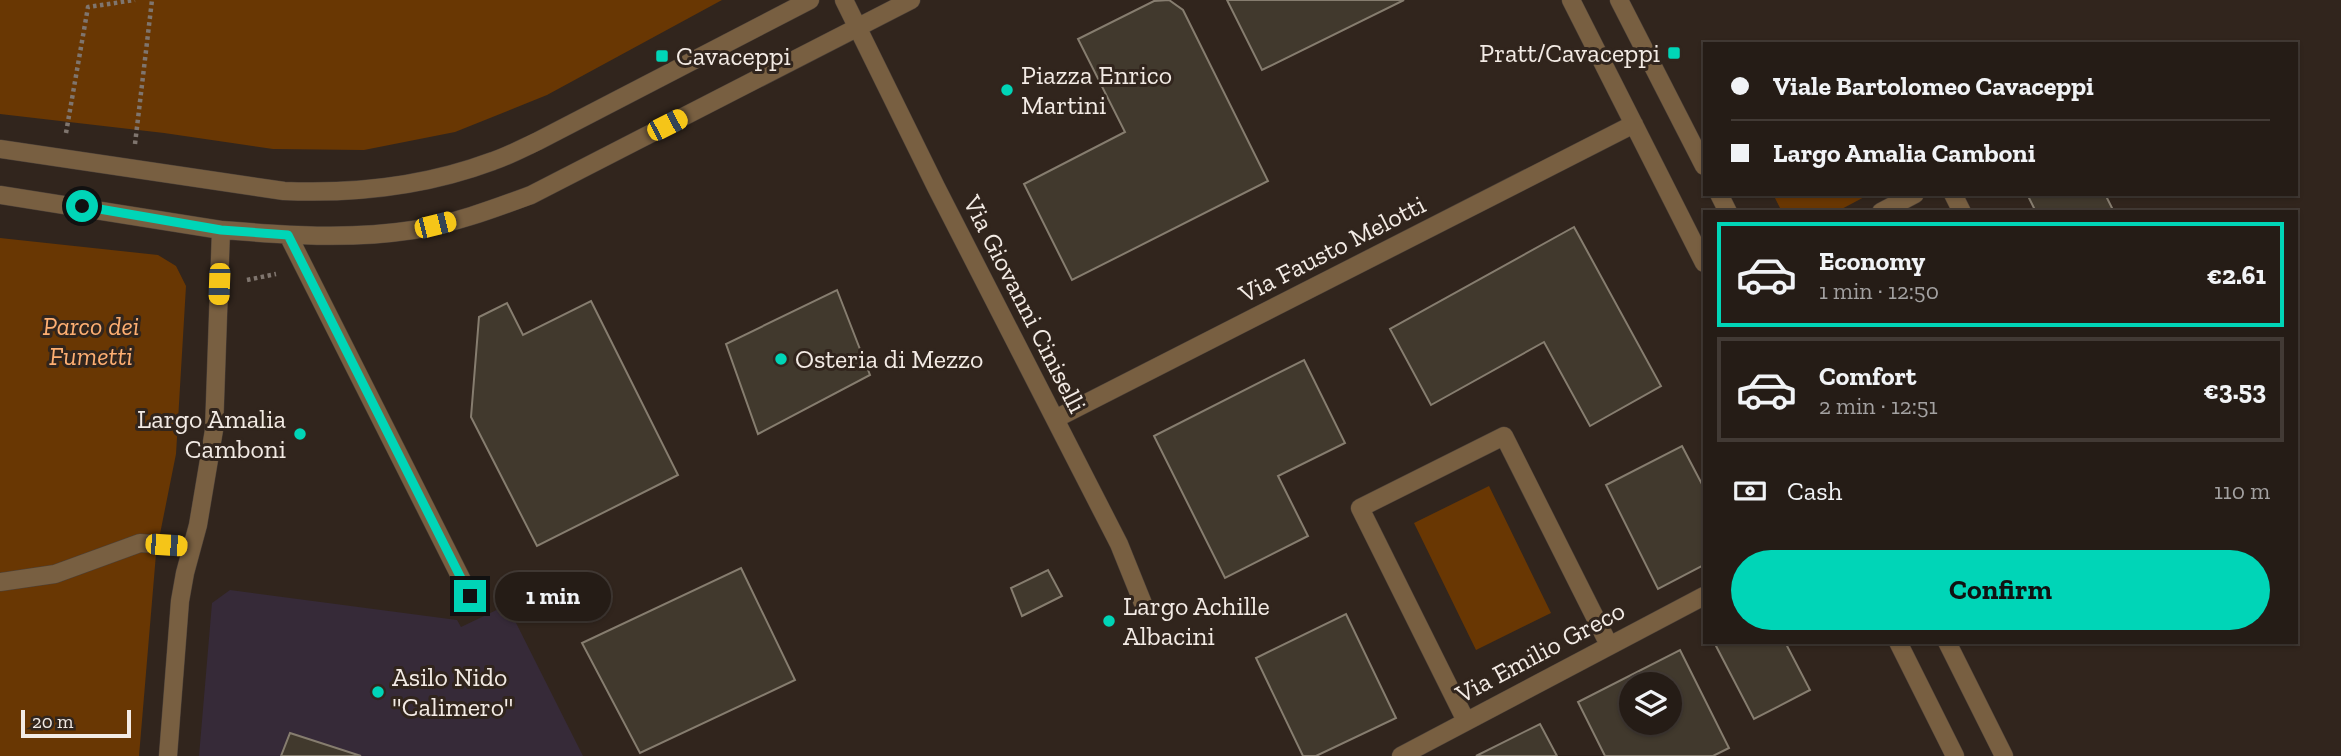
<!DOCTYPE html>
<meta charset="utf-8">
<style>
body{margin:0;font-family:"Zilla Slab",serif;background:#2d251f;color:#f1f3f6;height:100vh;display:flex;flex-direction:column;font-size:26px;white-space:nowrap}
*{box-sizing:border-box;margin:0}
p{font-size:23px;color:#a3a1a1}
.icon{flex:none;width:38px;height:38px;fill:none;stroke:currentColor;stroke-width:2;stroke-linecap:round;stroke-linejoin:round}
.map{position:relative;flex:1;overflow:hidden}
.details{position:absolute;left:1703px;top:210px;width:595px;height:434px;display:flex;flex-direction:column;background:#251c16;border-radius:0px;box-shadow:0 2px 5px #0004,0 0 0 2px #423a35}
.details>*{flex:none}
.top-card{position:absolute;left:1703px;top:42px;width:595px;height:154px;border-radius:0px;box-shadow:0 2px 5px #0004,0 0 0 2px #423a35;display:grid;align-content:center;height:154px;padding:0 28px;background:#251c16}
.controls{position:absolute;left:1619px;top:672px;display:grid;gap:14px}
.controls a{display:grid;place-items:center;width:63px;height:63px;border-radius:50%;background:#251c16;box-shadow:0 2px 5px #0004,0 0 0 2px #423a35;font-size:35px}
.scale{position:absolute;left:21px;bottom:18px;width:110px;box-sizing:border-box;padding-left:7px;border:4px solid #f3ebe5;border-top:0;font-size:19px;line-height:24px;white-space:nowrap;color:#f3ebe5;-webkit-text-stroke:5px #31251d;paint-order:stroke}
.end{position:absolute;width:32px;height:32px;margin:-16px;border:9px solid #00d5b7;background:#111;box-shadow:0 0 0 4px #111}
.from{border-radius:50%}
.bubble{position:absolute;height:49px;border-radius:24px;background:#251c16;box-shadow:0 2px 5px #0004,0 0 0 2px #423a35;font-size:23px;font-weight:700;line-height:49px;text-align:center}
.car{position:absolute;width:21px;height:42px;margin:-21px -10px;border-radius:9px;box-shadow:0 0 5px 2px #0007;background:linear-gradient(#f5c518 24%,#345 0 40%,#f5c518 0 76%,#345 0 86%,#f5c518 0)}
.top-card b{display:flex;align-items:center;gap:24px;height:66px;font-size:26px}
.top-card b+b{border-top:2px solid #423a35}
.top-card i{width:18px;height:18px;background:#f1f3f6}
ul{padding:12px 0 0;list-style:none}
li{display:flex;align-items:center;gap:21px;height:105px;margin:0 14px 10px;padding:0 14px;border:4px solid #423a35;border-radius:0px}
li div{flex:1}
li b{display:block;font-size:26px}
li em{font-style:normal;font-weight:700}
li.active{border-color:#00d5b7}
li>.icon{width:63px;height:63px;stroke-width:1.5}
.pay{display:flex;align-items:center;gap:18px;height:77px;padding:0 28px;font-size:26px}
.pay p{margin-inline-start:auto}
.cta{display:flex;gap:14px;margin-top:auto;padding:14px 28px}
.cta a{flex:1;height:80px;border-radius:42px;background:#00d5b7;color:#111;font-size:28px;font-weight:700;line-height:80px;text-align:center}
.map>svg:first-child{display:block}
</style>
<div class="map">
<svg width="2341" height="756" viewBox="0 0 2341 756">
<rect width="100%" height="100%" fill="#31251d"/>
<!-- education -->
<path fill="#362a38" d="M230 590 457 620 461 627 507 605 583 756H199L212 603Z"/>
<!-- green -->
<path fill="#693703" d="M0 0H722L547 95 455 132 364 150 273 149 164 133 0 114Z
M1773 194H1870L1836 212H1782Z
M0 238 158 255 176 266 186 286 176 454 156 554 139 756H0Z
M1489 486 1551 613 1476 650 1414 523Z"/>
<!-- building -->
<path fill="#41392d" stroke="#867d6f" stroke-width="2" fill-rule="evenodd" d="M1169 0 1183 10 1268 181 1072 280 1024 184 1125 132 1078 39 1154 1Z
M1227 0H1404L1262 70Z
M2027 194H2105L2114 212H2036Z
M1574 227 1661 386 1590 426 1544 342 1431 405 1390 329Z
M837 290 870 375 758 434 726 344Z
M591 301 678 475 537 546 471 417 479 317 507 303 523 335Z
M1304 360 1345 443 1278 476 1308 536 1225 578 1154 436Z
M1682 446 1704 488V565L1658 589 1606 485Z
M741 568 795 680 640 753 582 643Z
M1048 570 1062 596 1022 616 1011 588Z
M1346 614 1396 718 1316 756H1303L1256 658Z
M1718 642H1785L1810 690 1754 719 1715 644Z
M1680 650 1729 748 1713 756H1605L1578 702ZM1631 684H1670V723H1631Z
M1540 724 1557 756H1476Z
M290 733 361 756H281Z"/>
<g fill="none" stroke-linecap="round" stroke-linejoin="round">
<!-- minor casing -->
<g stroke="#4c4139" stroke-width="19">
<path id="minor" d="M844 0 936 187 1119 544 1144 606
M1571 0 1704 263
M1619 0 1704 166
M0 149 284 191C354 194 426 186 493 161 508 156 523 148 538 141L810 0
M1719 194 1728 212
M1953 194 1962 212
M0 195 221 230C285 235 348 240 413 230 453 224 493 209 531 195L911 0
M1881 212 1915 194
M288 235 470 596
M1055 419 1634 124
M0 582 55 574 140 543 192 547
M1898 642 1955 756
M1947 642 2004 756
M1466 721 1360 508 1504 436 1609 645
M168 756 180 601 185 573 198 525 214 430 221 230
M1401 756 1704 596"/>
</g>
<!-- path -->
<path stroke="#7f756e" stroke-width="4.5" stroke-dasharray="3.5 3.5" stroke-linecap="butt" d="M66 133 88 7 135 0
M135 144 152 0
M247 280 276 274"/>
<!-- minor -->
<use href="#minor" stroke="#785f41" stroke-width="18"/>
</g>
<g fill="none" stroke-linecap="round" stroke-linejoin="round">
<!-- route -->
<path stroke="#00d5b7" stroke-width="9" d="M82 206 221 230 288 235 470 596"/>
</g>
<!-- markers -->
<g fill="#00d5b7" stroke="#31251d" stroke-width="2.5">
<rect x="1667" y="46" width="14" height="14" rx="3.5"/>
<rect x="655" y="49" width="14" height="14" rx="3.5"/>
<circle cx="1007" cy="90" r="7"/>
<circle cx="781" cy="359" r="7"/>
<circle cx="300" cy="434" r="7"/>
<circle cx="1109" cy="621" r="7"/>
<circle cx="378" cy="692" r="7"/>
</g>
<g text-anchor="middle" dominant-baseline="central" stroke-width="6" stroke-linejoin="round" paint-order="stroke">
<!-- poi labels -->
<g font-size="26" fill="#f3ebe5" stroke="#31251d" text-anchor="start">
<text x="1660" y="53" text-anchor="end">Pratt/Cavaceppi</text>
<text x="676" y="56">Cavaceppi</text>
<text x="1021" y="75">Piazza Enrico<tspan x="1021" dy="30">Martini</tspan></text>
<text x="795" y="359">Osteria di Mezzo</text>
<text x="286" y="419" text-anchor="end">Largo Amalia<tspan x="286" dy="30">Camboni</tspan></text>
<text x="1123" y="606">Largo Achille<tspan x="1123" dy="30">Albacini</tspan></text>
<text x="392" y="677">Asilo Nido<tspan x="392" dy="30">"Calimero"</tspan></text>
</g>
<!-- street labels -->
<g font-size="26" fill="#f3ebe5" stroke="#31251d">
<text transform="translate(1332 249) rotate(-27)">Via Fausto Melotti</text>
<text transform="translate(1025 304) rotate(63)">Via Giovanni Ciniselli</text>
<text transform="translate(1540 652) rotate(-28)">Via Emilio Greco</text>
</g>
<!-- park labels -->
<g font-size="26" font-style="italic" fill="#feaf72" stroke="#31251d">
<text x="91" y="326">Parco dei<tspan x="91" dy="30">Fumetti</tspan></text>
</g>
</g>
</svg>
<div class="controls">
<a><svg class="icon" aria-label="layers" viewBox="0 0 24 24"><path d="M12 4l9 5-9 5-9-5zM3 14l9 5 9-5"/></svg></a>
</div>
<div class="scale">20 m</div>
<i class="end from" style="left:82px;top:206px"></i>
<i class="end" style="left:470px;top:596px"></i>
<div class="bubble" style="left:495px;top:572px;width:116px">1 min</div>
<i class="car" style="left:667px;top:125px;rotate:63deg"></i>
<i class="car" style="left:435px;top:225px;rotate:76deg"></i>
<i class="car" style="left:219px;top:284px;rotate:182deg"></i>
<i class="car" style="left:166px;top:545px;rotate:94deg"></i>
<div class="top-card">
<b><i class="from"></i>Viale Bartolomeo Cavaceppi</b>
<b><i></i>Largo Amalia Camboni</b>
</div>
<section class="details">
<ul>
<li class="active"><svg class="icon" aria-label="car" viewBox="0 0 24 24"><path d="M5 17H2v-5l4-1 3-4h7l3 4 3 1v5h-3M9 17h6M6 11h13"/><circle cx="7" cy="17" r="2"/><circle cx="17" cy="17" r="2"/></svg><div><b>Economy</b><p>1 min · 12:50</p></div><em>€2.61</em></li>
<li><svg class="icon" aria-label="car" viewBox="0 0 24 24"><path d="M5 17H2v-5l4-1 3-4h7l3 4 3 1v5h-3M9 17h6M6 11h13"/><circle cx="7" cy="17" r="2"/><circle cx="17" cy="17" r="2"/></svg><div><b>Comfort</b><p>2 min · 12:51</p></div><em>€3.53</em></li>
</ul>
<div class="pay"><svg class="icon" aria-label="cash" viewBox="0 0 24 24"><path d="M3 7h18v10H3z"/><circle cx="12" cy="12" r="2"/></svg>Cash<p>110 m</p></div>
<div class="cta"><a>Confirm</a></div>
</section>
</div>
